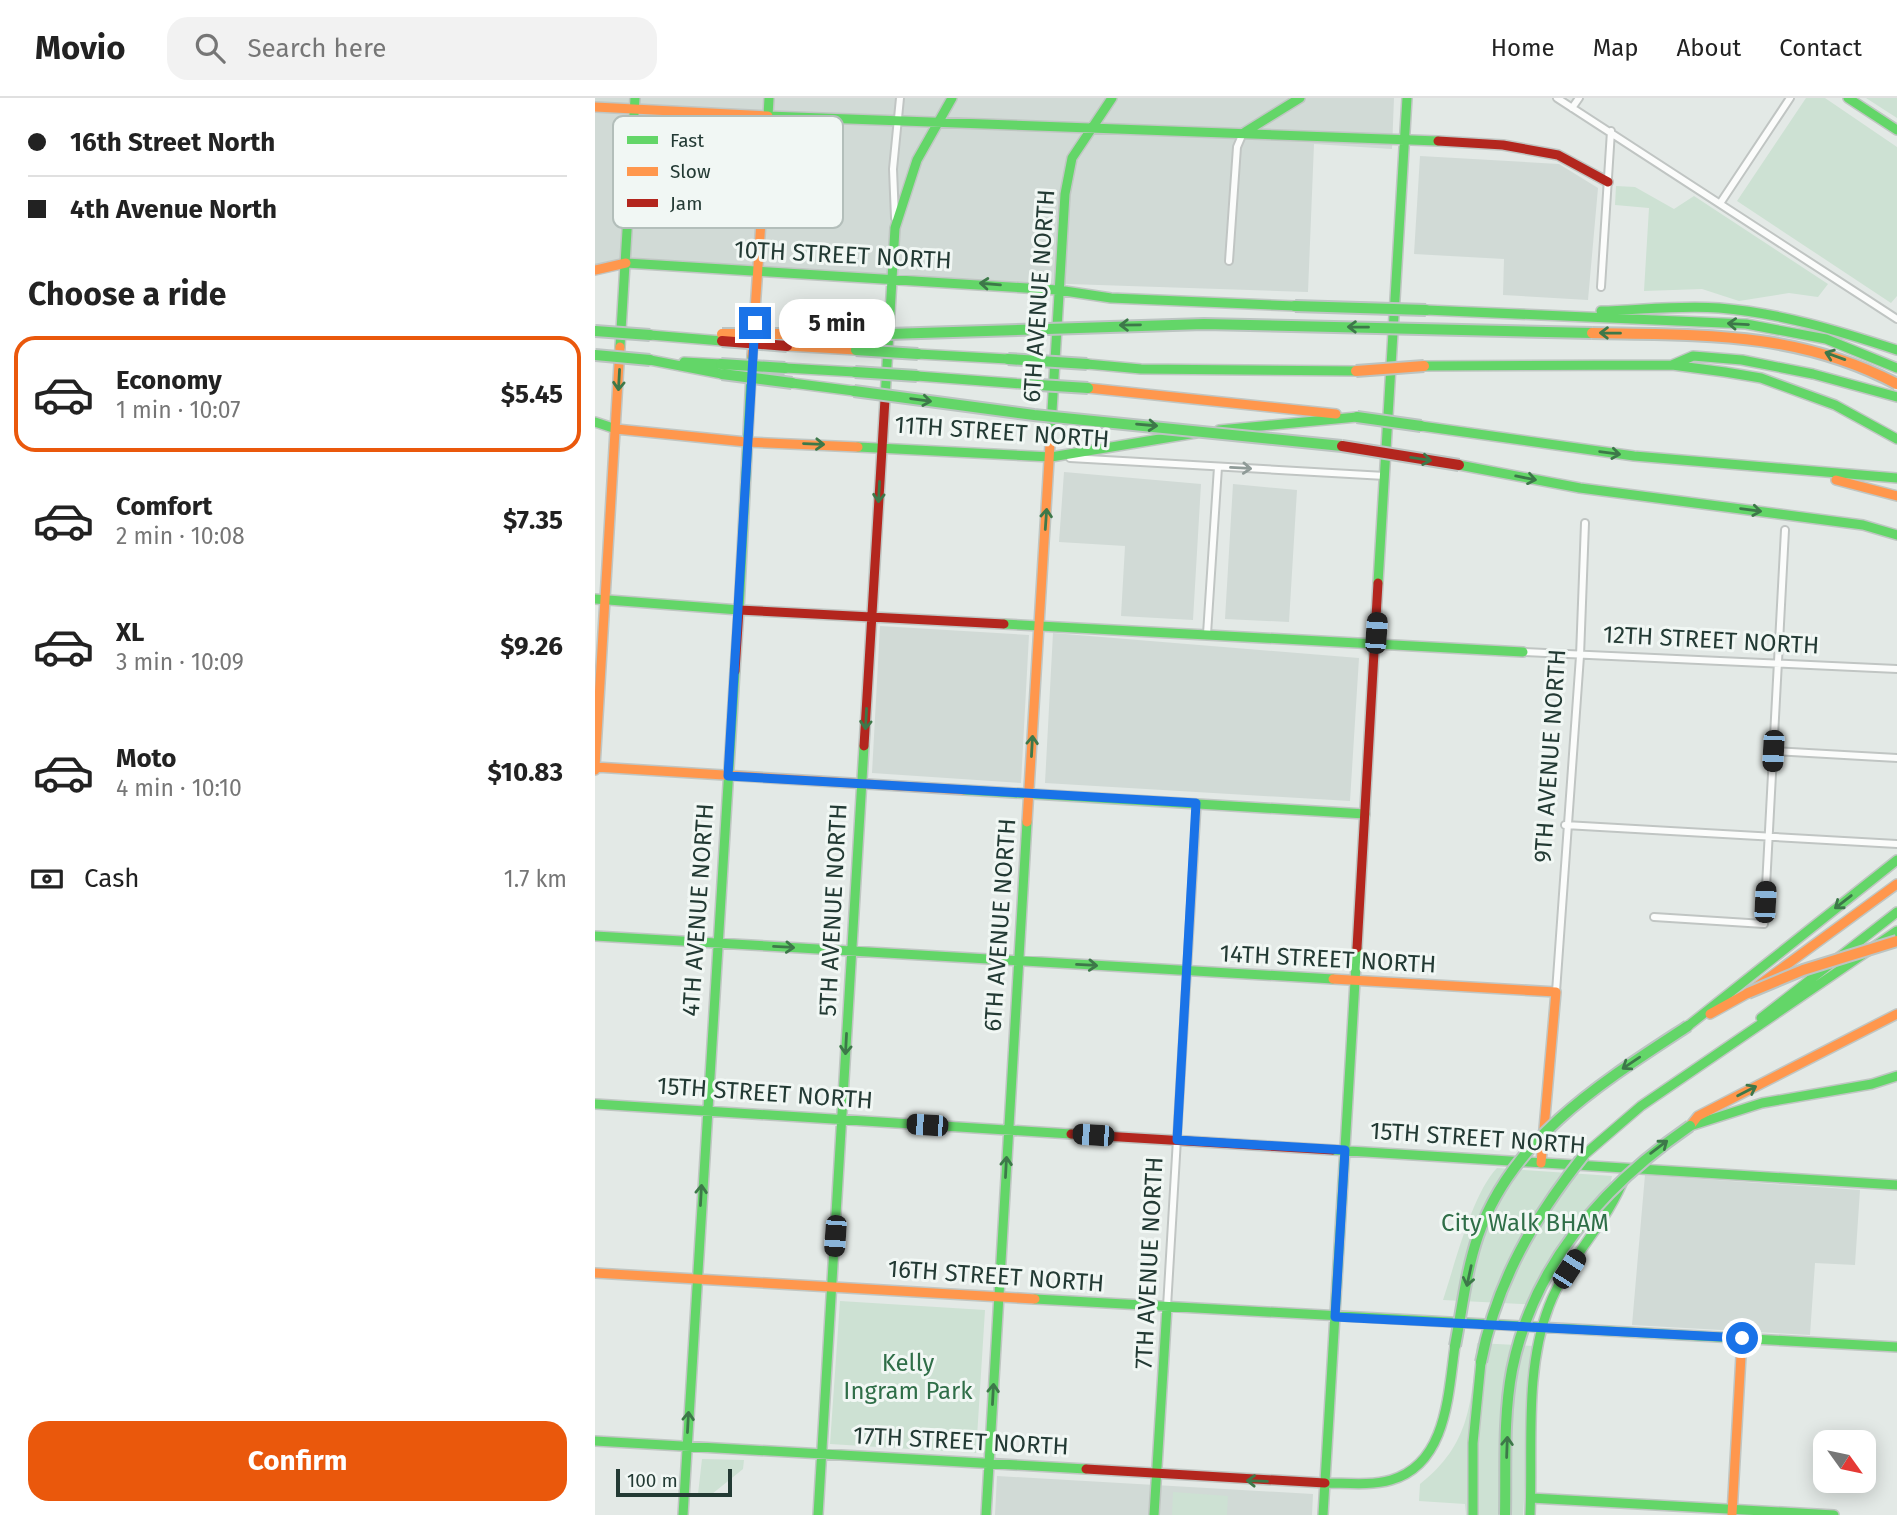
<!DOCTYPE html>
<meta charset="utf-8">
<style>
body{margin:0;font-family:"Fira Sans",sans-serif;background:#f2f2f2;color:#222;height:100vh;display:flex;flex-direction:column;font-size:26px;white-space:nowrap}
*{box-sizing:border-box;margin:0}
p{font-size:23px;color:#767676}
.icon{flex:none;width:38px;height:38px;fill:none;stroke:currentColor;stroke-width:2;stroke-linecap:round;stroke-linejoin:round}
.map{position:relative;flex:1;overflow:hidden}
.drawer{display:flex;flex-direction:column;background:#fff;width:595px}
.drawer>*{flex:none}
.banner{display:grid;align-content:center;height:154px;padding:0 28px;background:#fff}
.needle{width:46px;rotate:123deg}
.controls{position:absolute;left:1218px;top:1332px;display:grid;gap:14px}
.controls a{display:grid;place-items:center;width:63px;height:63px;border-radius:14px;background:#fff;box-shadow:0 4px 18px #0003;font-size:35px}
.scale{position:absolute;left:21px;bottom:18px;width:116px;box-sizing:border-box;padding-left:7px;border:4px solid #233a34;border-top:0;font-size:19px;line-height:24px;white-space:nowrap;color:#233a34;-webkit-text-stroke:5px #f1f7f4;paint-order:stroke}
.end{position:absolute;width:32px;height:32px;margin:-16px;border:9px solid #1a73e8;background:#fff;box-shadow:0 0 0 4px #fff}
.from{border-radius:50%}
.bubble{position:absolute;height:49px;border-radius:21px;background:#fff;box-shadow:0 4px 18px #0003;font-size:23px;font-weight:700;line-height:49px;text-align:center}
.car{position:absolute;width:21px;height:42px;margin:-21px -10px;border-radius:9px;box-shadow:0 0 5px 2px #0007;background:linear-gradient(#222 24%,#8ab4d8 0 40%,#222 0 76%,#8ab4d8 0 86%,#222 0)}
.banner b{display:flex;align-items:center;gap:24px;height:66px;font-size:26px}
.banner b+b{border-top:2px solid #e0e0e0}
.banner i{width:18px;height:18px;background:#222}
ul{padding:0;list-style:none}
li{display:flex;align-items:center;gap:21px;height:116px;margin:0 14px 10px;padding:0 14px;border:4px solid transparent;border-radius:21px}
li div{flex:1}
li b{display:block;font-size:26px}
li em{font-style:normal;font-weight:700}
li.selected{border-color:#ea580c}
li>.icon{width:63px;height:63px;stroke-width:1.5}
h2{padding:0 28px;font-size:32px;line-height:84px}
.pay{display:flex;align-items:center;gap:18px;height:77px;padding:0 28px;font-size:26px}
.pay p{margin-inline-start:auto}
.action{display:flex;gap:14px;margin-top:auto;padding:14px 28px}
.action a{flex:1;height:80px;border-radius:21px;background:#ea580c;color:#fff;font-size:28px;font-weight:700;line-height:80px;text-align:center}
header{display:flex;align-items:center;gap:42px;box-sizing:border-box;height:98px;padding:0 35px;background:#fff;border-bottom:2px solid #e0e0e0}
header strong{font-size:33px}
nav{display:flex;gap:38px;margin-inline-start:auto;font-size:24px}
.search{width:490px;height:63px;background:#f2f2f2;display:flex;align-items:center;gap:18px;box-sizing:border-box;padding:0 24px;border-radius:21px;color:#767676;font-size:26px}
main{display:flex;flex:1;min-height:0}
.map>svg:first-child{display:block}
</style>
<header>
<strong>Movio</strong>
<div class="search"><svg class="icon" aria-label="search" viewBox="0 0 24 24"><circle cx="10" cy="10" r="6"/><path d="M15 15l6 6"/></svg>Search here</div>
<nav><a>Home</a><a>Map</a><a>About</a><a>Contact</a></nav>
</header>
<main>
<section class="drawer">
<div class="banner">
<b><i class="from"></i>16th Street North</b>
<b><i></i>4th Avenue North</b>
</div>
<h2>Choose a ride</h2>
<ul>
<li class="selected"><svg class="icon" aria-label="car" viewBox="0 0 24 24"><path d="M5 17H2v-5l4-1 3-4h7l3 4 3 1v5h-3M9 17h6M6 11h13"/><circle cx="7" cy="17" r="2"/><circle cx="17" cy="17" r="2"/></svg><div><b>Economy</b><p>1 min · 10:07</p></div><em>$5.45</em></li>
<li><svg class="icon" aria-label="car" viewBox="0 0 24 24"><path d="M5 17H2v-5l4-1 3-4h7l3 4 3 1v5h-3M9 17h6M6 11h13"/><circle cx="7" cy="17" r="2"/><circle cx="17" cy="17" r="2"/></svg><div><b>Comfort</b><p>2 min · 10:08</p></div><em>$7.35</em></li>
<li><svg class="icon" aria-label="car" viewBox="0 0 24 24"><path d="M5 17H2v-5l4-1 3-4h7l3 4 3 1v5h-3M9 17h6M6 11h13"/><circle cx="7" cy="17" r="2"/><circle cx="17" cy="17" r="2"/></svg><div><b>XL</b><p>3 min · 10:09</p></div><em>$9.26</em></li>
<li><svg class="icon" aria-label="car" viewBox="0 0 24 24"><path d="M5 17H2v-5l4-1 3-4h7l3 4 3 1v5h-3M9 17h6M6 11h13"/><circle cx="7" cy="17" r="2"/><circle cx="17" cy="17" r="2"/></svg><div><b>Moto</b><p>4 min · 10:10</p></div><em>$10.83</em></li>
</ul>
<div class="pay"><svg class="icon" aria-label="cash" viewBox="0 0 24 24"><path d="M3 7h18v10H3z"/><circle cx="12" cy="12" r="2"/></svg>Cash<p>1.7 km</p></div>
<div class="action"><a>Confirm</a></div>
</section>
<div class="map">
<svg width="1302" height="1417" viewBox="0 0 1302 1417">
<rect width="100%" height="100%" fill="#e3e9e6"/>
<!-- built -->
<path fill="#d1dad6" d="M0 0H799L797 51 719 46 713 194 0 170Z
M825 58 964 66 1003 90 993 202 908 197 909 161 819 156Z
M469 374 606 386 598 522 526 518 530 448 464 444Z
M638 386 702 392 694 524 630 521Z
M285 528 434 537 426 685 277 675Z
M458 535 764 560 755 703 450 685Z
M1050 1077 1265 1092 1260 1167 1220 1165 1215 1237 1037 1227Z
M402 1378 718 1396 717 1417H400Z"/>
<!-- green -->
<path fill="#cde1d3" d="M1211 0H1230L1302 49V198L1296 205 1142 103Z
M1271 0H1302V20Z
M1021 88 1040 89 1079 111 1099 98 1233 186 1223 199 1194 195 1144 203 1107 191 1049 193 1054 110 1020 107Z
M902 1070 1017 1078 1013 1097 975 1151 943 1207 848 1202C860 1166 877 1096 902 1070Z
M245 1203 390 1212 381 1355 235 1346Z
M882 1245 939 1248 928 1417H871L870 1406 824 1403 825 1386C876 1346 876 1304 882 1245Z
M107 1361 149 1362 148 1371 117 1396H103Z
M578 1394 633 1398 632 1417H577Z"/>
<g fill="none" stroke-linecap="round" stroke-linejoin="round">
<!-- street casing -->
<g stroke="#c0c5c3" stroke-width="10">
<path id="street" d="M962 0 1302 221
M977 10 984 0
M1126 104 1195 0
M300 120 298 71 305 0
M634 163 642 49 648 35
M1006 189 1016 33
M475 360 790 378
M612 536 623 369
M928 554 1302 571
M1178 653 1302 660
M970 727 1302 746
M1059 819 1169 826 1190 432
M961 894 985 558 990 425
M572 1209 602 705"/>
</g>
<!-- fast casing -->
<g stroke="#c0c6c3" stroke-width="12">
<path id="fast" d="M174 0 173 18 843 43
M1253 0 1302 32
M650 34 705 0
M31 165 463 192
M463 192 516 200 700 208
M831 212 1151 226 1231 241 1302 270
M1006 213C1045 212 1085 207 1124 210 1186 215 1244 233 1302 252
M199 236 261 237
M55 237 127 243
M25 249 40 0
M323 256 413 261
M55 262 127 276
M89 264 126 266
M492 266 546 271 761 273
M1077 267 1098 258 1147 262 1218 276 1302 299
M829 268 1077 267 1130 274 1166 280 1240 307 1302 341
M190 270 260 274
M322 278 428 286
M197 285 259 293
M290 301 300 130 322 62 357 0
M0 324 21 331
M826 328 1039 358 1302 380
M624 332 762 319
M455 346 470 96 477 60 517 0
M263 349 456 359
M456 359 601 335
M864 367 985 390 1268 427 1302 437
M783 485 812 0
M0 501 144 512 157 258
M409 526 928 554
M369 692 770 716
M0 838 738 881
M1166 920 1302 814
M1093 928 1302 762
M0 1006 476 1036
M1095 1028 1167 1005 1277 986 1302 978
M738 1052 1302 1087
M989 1057 1046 1008 1302 833
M440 1201 1302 1249
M0 1343 491 1371
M730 1385C751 1385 775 1388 796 1382 852 1366 853 1296 860 1248
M936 1400 1239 1417
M88 1417 140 573
M223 1417 269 648
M391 1417 432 724
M559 1417 572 1209
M728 1417 762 850
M878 1417V1345L886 1264
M935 1417C938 1349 929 1273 954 1208 972 1161 1012 1126 1030 1078"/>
</g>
<!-- slow casing -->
<g stroke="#c0c6c3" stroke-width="12">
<path id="slow" d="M0 9 173 18 157 258
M0 172 31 165
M192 248 261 252
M493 290 741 316
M21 331 151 344 263 349
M1241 382 1302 398
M0 669 25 249
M0 672V669L369 692
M432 724 455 346
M738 881 961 894 946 1065
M1115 916 1153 895 1302 786
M1095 1028 1103 1018 1302 916
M0 1175 440 1201
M1137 1416 1147 1240"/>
</g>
<!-- jam casing -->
<g stroke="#c0c6c3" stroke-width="12">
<path id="jam" d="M843 43 908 47 963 57 1013 84
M140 573 144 512 409 526
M269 648 290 301
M762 850 783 485
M476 1036 738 1052
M491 1371 730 1385"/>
</g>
<!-- street -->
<use href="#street" stroke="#fbfcfb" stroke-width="6"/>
<!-- fast -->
<use href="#fast" stroke="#63d668" stroke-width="9"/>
<!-- slow -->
<use href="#slow" stroke="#ff974d" stroke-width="9"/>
<!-- jam -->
<use href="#jam" stroke="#b3261e" stroke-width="9"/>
<!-- fast-bridge casing -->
<g stroke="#bcc4c2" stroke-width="14" stroke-linecap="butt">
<path id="fast-bridge" d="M700 208 831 212
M0 233 55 237
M261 237 609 226 997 235
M261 252 323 256
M0 257 55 262
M413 261 492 266
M126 266 190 270
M260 274 322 278
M127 276 197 285
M428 286 493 290
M259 293 439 317 747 348
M762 319 826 328
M860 1248C867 1212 871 1173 883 1138 917 1039 1009 983 1093 928
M886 1264C901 1184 939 1120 989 1057
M910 1417C911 1369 908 1320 917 1272 938 1166 1008 1088 1095 1028"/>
</g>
<!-- slow-bridge casing -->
<g stroke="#bcc4c2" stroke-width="14" stroke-linecap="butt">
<path id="slow-bridge" d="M997 235C1106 237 1202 233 1302 286
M127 236H199
M761 273 829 268
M1153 895 1208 872 1302 843"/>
</g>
<!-- jam-bridge casing -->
<g stroke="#bcc4c2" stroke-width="14" stroke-linecap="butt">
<path id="jam-bridge" d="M127 243 192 248
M747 348 864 367"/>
</g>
<!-- fast-bridge -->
<use href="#fast-bridge" stroke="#63d668" stroke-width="10"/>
<!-- slow-bridge -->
<use href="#slow-bridge" stroke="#ff974d" stroke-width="10"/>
<!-- jam-bridge -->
<use href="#jam-bridge" stroke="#b3261e" stroke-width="10"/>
</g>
<!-- one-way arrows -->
<defs><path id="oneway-shaft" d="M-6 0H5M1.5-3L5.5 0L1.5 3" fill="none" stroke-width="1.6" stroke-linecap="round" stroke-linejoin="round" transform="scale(1.75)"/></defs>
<g stroke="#3d7849">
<use href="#oneway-shaft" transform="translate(395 186) rotate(-175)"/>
<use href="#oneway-shaft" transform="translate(1143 226) rotate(-177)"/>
<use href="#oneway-shaft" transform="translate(535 227) rotate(179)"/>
<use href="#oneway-shaft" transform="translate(763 229) rotate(-179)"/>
<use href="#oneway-shaft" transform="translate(1015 235) rotate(-179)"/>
<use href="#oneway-shaft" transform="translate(1240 258) rotate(-160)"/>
<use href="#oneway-shaft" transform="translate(24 282) rotate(93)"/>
<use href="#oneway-shaft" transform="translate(326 302) rotate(8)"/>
<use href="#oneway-shaft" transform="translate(552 327) rotate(5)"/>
<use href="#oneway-shaft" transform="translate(219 346) rotate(2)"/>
<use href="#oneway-shaft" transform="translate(1015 355) rotate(8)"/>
<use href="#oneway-shaft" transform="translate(826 361) rotate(9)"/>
<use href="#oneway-shaft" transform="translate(931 380) rotate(11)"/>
<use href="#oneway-shaft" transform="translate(284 394) rotate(93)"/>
<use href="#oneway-shaft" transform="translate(1156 412) rotate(8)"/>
<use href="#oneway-shaft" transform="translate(451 421) rotate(-86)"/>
<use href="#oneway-shaft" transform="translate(271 621) rotate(93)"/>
<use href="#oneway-shaft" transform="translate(437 648) rotate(-87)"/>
<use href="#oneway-shaft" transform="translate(1248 804) rotate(142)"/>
<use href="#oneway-shaft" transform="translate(189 849) rotate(3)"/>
<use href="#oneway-shaft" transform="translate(492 867) rotate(3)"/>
<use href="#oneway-shaft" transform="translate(251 946) rotate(93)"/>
<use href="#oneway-shaft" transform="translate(1036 965) rotate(146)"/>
<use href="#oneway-shaft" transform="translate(1152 993) rotate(-27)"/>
<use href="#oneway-shaft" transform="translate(1064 1049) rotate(-37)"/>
<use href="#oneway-shaft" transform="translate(411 1069) rotate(-87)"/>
<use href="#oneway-shaft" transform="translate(106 1097) rotate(-87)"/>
<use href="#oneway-shaft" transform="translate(874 1178) rotate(102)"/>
<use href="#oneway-shaft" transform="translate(398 1296) rotate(-87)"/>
<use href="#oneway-shaft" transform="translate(93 1324) rotate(-87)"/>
<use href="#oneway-shaft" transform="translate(912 1349) rotate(-88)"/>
<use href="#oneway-shaft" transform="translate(662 1383) rotate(-178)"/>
</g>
<use stroke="#8f9b98" href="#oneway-shaft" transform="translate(646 370) rotate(3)"/>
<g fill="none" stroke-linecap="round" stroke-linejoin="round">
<!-- route -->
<path stroke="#1a73e8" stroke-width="9" d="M160 225 133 678 601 705 582 1042 750 1052 740 1219 1147 1240"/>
</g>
<g text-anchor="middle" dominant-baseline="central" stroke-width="6" stroke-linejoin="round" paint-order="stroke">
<!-- street labels -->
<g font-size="24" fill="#233a34" stroke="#f1f7f4">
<text transform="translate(248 157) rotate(3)">10TH STREET NORTH</text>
<text transform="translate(444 198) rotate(-86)">6TH AVENUE NORTH</text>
<text transform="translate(407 334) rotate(4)">11TH STREET NORTH</text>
<text transform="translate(1116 542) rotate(3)">12TH STREET NORTH</text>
<text transform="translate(955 658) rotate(-86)">9TH AVENUE NORTH</text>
<text transform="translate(103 812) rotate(-86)">4TH AVENUE NORTH</text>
<text transform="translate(238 812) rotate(-87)">5TH AVENUE NORTH</text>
<text transform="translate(405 827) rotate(-86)">6TH AVENUE NORTH</text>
<text transform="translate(733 861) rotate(3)">14TH STREET NORTH</text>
<text transform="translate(170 995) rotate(4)">15TH STREET NORTH</text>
<text transform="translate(883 1040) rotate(4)">15TH STREET NORTH</text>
<text transform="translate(554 1165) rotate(-87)">7TH AVENUE NORTH</text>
<text transform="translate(401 1178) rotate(4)">16TH STREET NORTH</text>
<text transform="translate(366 1343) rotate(3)">17TH STREET NORTH</text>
</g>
<!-- park labels -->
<g font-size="24" fill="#2f6e48" stroke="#f1f7f4">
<text x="930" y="1125">City Walk BHAM</text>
<text x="313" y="1265">Kelly<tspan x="313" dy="28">Ingram Park</tspan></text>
</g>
</g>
<!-- legend -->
<rect x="18" y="18" width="230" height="112" rx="10" fill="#f1f7f4" stroke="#b3beba" stroke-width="2"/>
<rect x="32" y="38" width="31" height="8" fill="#63d668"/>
<rect x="32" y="69" width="31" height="9" fill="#ff974d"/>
<rect x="32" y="101" width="31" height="8" fill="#b3261e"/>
<g font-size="19" fill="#233a34">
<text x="75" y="49">Fast</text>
<text x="75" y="80">Slow</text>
<text x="75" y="112">Jam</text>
</g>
</svg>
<div class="controls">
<a><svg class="needle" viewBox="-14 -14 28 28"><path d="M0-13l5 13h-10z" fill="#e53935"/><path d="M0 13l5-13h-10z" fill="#767676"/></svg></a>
</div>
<div class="scale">100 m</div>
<i class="end from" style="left:1147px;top:1240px"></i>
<i class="end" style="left:160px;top:225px"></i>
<div class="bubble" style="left:184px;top:201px;width:116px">5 min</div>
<i class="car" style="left:781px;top:535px;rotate:4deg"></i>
<i class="car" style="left:1178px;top:653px;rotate:183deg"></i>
<i class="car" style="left:1170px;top:804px;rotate:3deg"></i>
<i class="car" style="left:332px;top:1027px;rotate:274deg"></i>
<i class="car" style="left:498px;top:1037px;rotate:274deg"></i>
<i class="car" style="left:240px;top:1138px;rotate:184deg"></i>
<i class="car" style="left:974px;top:1171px;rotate:33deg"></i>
</div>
</main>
